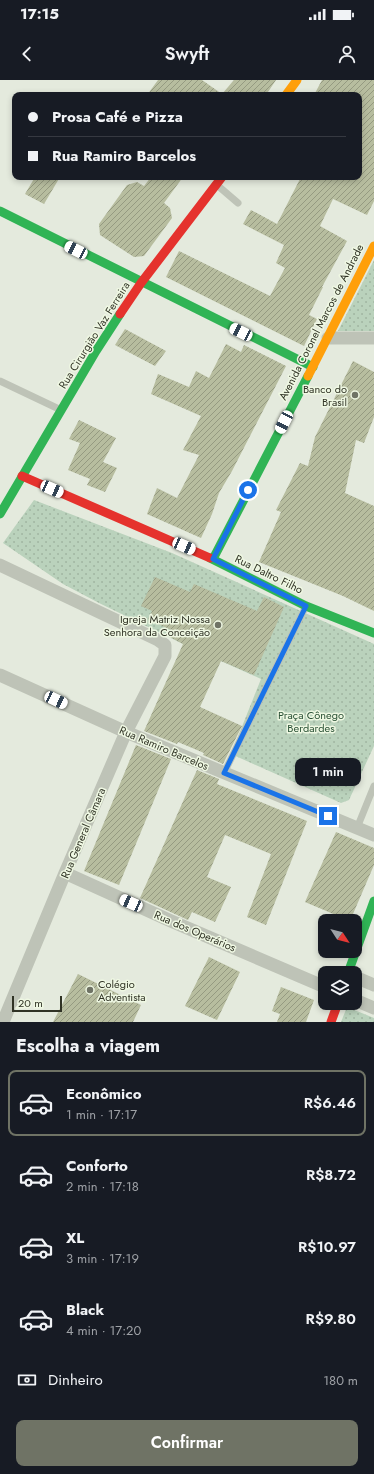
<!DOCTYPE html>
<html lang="pt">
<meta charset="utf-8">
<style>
body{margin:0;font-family:Jost,sans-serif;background:#242831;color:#f1f3f6;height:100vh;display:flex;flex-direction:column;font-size:15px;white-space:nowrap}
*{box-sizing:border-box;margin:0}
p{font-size:13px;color:#9ea1a6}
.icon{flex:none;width:22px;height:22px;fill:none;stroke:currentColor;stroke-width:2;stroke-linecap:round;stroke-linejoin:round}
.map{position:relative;height:942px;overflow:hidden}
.side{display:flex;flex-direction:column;background:#171b24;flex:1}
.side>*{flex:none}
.top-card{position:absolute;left:12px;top:12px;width:350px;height:88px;border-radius:8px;box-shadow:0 2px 6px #0003;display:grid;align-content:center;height:88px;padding:0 16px;background:#171b24}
.needle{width:26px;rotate:126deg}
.buttons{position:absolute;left:318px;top:834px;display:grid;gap:8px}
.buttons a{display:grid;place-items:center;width:44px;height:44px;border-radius:8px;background:#171b24;box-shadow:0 2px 6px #0003;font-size:20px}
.scale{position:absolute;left:12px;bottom:10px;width:50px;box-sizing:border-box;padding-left:4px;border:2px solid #303325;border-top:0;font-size:11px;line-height:14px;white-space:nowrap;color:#303325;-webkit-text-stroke:3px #eff8e3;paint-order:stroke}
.end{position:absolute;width:18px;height:18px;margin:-9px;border:5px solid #1a73e8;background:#fff;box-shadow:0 0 0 2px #fff}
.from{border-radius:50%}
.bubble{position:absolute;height:28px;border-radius:8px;background:#171b24;box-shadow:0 2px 6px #0003;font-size:13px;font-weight:600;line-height:28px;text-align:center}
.car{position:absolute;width:12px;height:24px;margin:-12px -6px;border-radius:5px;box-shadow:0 0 3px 1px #0007;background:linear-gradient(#fff 24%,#345 0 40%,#fff 0 76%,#345 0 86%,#fff 0)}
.top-card b{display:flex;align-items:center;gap:14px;height:38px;font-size:15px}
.top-card b+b{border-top:1px solid #363941}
.top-card i{width:10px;height:10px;background:#f1f3f6}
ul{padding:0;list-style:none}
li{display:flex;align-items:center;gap:12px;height:66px;margin:0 8px 6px;padding:0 8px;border:2px solid transparent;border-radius:8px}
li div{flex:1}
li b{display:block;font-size:15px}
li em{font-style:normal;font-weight:600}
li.selected{border-color:#6f7365}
li>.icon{width:36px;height:36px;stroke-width:1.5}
h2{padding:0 16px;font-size:18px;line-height:48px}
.pay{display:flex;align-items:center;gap:10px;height:44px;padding:0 16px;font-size:15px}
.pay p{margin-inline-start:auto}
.cta{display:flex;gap:8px;margin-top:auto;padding:8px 16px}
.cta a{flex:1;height:46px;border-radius:8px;background:#6f7365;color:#fff;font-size:16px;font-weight:600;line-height:46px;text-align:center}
.status{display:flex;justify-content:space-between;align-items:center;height:28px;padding:0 20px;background:#171b24;direction:ltr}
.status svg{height:11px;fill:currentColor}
header{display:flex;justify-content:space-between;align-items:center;height:52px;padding:0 16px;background:#171b24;font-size:18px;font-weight:600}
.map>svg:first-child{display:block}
</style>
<div class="status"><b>17:15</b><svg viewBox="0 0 49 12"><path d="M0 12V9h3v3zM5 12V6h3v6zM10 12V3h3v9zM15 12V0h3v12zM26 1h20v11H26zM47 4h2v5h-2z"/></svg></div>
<header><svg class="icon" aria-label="back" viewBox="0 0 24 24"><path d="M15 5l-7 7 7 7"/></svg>Swyft<svg class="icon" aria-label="person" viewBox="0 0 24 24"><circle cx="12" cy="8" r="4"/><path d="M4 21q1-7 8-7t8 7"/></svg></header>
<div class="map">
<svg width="374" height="942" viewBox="0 0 374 942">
<defs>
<pattern id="park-dots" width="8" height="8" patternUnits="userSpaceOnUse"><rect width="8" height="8" fill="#bad2bc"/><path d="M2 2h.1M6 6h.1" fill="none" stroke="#a0b5a1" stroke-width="1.8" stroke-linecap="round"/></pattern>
<pattern id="building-hatch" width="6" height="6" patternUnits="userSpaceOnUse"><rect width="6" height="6" fill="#b7bd9f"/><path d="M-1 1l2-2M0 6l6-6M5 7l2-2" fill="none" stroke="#959a81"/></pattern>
</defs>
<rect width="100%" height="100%" fill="#e4eadd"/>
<!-- park -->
<path fill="url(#park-dots)" d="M374 180V251H338Z
M34 420 172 473 374 564V666L349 720 341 723 231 674 261 599 183 564 99 523 63 504 3 463Z
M347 927 374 938V942H341Z"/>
<!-- building -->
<path fill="url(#building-hatch)" d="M158 0H202L222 14 234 0H276L266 15H147Z
M322 0H374V121L367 135 333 119 320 146 347 161 322 207H323L309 235 317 239 304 266 166 197 179 171 270 216 285 188 276 183 284 165 243 144 251 130 277 144 301 97H359V15H314Z
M35 97H60L44 124 25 114Z
M151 97H183L164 123 170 128 172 138 144 176 134 177 100 155 99 144 127 105 137 102 144 106Z
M125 249 166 271 155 286 115 265Z
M226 264 241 272 244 265 286 286 232 391 219 413 212 434 201 458 147 434 157 408 177 418 199 375 183 370 201 336 151 314 158 294 189 307 196 291 209 298Z
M353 281 374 292V337L364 363 356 360 345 413 374 426V531L343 516 259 482 281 432 276 430 300 383 308 386 315 357Z
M79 340 116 358 103 382 117 388 105 412 87 405 90 399 68 390 80 363 69 359Z
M155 497 190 512 194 504 257 531 264 517 284 527 254 595 221 581 200 627 242 646 223 684 203 675 204 673 178 662 177 664 144 651 183 564 170 557 173 551 148 539 152 531 141 526Z
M136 665 171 679 119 805 84 791Z
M197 690 219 699 217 704 307 741 266 845 247 837 271 774 225 755 207 797 231 807 215 842 192 832 188 840 140 818Z
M336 752 374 768V785L350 841 305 822Z
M209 877 240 892 217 940 185 926Z
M78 894 141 925 133 942H53Z
M281 907 314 920 306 942H277L280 934 272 931Z"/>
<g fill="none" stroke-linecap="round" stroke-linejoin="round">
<!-- lane -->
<path stroke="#bec3b7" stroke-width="7" d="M217 105 238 123
M0 301 61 330
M224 693 305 528
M357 748 374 706"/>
<!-- street -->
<path stroke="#bec3b7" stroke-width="13" d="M328 258H374
M0 485 158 560 165 565V576L126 652 65 793 3 942
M0 595 126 652 374 755
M65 793 171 841 325 907
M355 897 374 905
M355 920 374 928"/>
<!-- fast -->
<path stroke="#30b455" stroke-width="9" d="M0 131 313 287
M0 434 96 271 120 234
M210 478 306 526 374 553
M213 479 308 296
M348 893 374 821"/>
<!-- slow -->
<path stroke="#ff9f0a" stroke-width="9" d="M286 15 297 0
M308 296 374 166"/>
<!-- jam -->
<path stroke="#e5322d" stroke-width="9" d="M120 234 141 203 222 97
M22 396 210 478
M331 942 338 923"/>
</g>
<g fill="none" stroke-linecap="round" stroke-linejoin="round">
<!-- route -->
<path stroke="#1a73e8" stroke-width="5" d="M248 410 213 479 306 526 224 693 328 736"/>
</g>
<!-- markers -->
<g fill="#6f7365" stroke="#eff8e3" stroke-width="1.5">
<circle cx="355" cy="315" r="4"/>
<circle cx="218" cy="545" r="4"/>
<circle cx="90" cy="910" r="4"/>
</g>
<g text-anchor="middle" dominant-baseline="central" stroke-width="3" stroke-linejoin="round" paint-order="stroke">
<!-- street labels -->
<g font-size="11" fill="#303325" stroke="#eff8e3">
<text transform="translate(321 242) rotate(-63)">Avenida Coronel Marcos de Andrade</text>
<text transform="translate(94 255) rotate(-58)">Rua Cirurgião Vaz Ferreira</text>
<text transform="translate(269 494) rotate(26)">Rua Daltro Filho</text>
<text transform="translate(164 668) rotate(23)">Rua Ramiro Barcelos</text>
<text transform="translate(83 753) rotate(-67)">Rua General Câmara</text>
<text transform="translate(195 851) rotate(23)">Rua dos Operários</text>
</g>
<!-- poi labels -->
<g font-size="11" fill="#303325" stroke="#eff8e3" text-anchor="end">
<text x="347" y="309">Banco do<tspan x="347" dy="13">Brasil</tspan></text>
<text x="210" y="539">Igreja Matriz Nossa<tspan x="210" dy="13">Senhora da Conceição</tspan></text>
<text x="98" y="904" text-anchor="start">Colégio<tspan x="98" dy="13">Adventista</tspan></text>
</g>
<!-- park labels -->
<g font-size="11" fill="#2a5135" stroke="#eff8e3">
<text x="311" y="635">Praça Cônego<tspan x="311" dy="13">Berdardes</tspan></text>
</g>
</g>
</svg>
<div class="buttons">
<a><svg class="needle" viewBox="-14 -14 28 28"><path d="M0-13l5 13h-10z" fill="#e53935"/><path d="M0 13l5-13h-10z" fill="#9ea1a6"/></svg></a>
<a><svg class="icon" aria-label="layers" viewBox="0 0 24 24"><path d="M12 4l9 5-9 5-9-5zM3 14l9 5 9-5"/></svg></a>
</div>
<div class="scale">20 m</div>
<i class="end from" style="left:248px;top:410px"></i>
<i class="end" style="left:328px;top:736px"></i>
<div class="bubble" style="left:295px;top:678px;width:66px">1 min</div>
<i class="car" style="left:76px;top:170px;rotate:296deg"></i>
<i class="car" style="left:241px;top:252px;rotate:296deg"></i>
<i class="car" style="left:284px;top:342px;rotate:207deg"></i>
<i class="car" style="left:52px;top:409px;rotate:114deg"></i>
<i class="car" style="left:184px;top:466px;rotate:114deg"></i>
<i class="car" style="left:56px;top:620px;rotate:115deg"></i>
<i class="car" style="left:131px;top:823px;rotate:294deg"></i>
<div class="top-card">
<b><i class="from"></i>Prosa Café e Pizza</b>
<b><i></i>Rua Ramiro Barcelos</b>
</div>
</div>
<section class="side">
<h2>Escolha a viagem</h2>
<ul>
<li class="selected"><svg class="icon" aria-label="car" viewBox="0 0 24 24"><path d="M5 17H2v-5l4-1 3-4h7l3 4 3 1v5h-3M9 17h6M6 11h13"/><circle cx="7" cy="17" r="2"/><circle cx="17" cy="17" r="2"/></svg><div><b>Econômico</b><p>1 min · 17:17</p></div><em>R$6.46</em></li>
<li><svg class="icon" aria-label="car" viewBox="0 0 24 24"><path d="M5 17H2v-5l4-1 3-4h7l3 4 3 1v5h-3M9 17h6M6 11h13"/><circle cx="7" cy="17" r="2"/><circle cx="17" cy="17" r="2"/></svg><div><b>Conforto</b><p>2 min · 17:18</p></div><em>R$8.72</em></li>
<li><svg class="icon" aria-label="car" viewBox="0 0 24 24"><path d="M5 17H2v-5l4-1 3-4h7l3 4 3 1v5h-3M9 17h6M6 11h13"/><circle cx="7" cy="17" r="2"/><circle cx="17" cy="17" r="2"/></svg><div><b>XL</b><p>3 min · 17:19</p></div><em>R$10.97</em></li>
<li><svg class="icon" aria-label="car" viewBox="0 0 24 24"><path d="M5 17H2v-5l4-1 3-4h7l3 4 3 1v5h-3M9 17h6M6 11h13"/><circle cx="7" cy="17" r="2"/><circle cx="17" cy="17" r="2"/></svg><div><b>Black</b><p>4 min · 17:20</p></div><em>R$9.80</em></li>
</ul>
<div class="pay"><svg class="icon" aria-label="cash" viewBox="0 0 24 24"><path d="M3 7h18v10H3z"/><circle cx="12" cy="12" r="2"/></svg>Dinheiro<p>180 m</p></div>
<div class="cta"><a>Confirmar</a></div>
</section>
